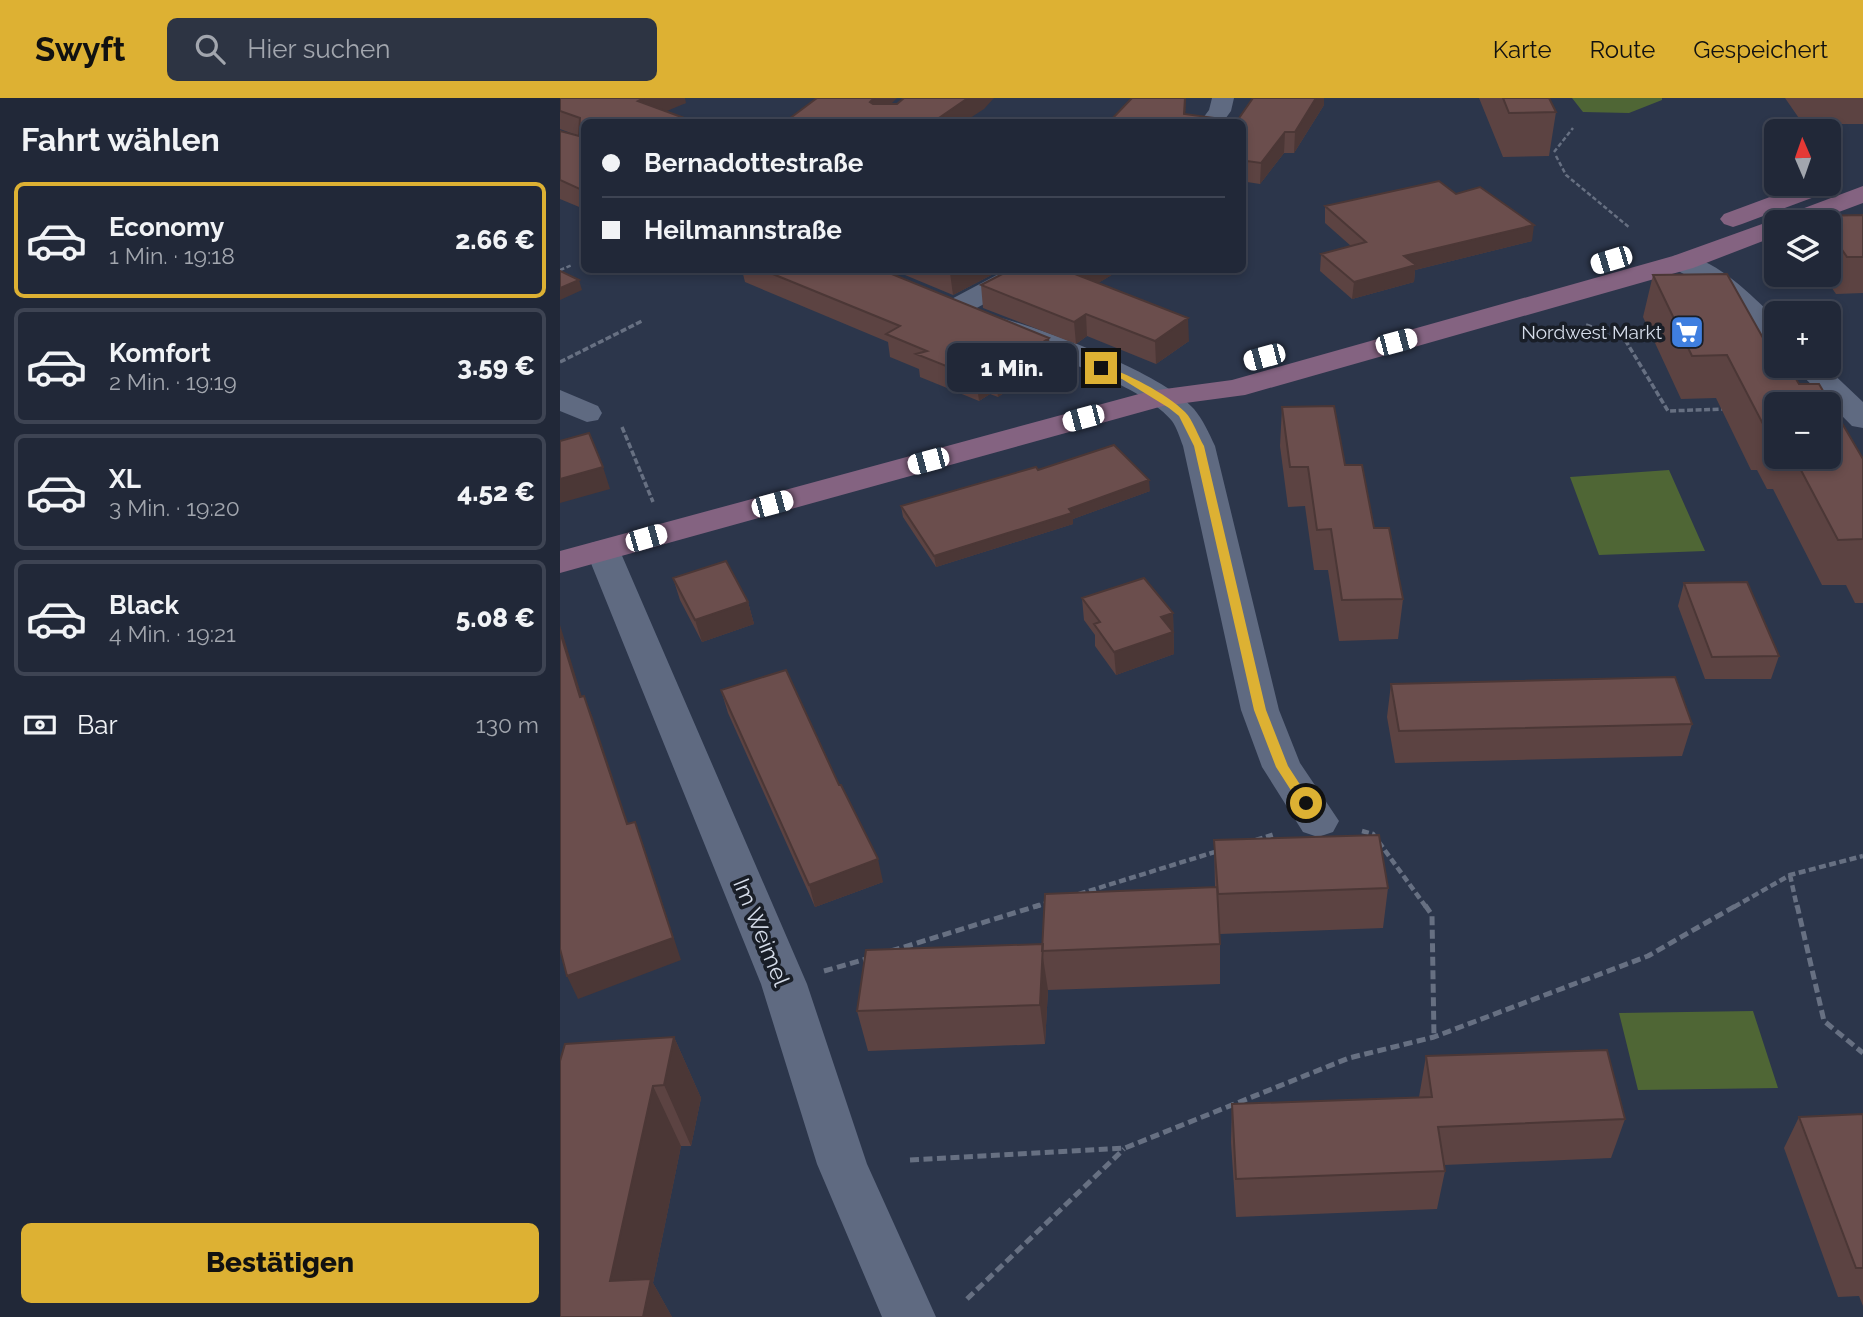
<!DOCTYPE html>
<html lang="de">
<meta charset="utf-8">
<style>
body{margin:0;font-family:Raleway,sans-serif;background:#2d3443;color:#f1f3f6;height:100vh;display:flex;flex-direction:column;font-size:26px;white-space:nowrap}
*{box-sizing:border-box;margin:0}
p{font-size:23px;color:#a2a6ae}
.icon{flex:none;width:38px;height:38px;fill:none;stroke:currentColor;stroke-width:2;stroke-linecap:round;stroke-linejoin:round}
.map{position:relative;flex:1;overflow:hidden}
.panel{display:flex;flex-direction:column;background:#212838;width:560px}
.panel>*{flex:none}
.guide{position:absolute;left:21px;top:21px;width:665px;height:154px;border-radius:10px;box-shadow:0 4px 10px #0003,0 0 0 2px #3e4453;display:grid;align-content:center;height:154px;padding:0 21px;background:#212838}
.needle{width:46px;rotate:358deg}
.tools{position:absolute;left:1204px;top:21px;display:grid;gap:14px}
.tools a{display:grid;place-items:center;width:77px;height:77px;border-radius:10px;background:#212838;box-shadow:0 4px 10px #0003,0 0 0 2px #3e4453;font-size:35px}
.end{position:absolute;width:32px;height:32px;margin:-16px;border:9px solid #ddb133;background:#111;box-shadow:0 0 0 4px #111}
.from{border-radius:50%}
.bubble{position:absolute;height:49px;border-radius:10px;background:#212838;box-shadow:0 4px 10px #0003,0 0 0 2px #3e4453;font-size:23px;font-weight:800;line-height:49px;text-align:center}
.car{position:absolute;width:21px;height:42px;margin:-21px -10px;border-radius:9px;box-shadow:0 0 5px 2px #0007;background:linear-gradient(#fff 24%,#345 0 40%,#fff 0 76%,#345 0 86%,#fff 0)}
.guide b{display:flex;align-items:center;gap:24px;height:66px;font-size:26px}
.guide b+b{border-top:2px solid #3e4453}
.guide i{width:18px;height:18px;background:#f1f3f6}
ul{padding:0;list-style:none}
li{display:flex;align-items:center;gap:21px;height:116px;margin:0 14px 10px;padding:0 7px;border:4px solid #3e4453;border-radius:10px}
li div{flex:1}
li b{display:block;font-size:26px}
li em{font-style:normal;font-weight:800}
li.selected{border-color:#ddb133}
li>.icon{width:63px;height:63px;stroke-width:1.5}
h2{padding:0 21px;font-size:32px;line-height:84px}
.pay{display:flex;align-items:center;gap:18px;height:77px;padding:0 21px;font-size:26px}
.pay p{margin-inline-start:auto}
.primary-button{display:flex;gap:14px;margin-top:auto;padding:14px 21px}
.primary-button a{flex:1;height:80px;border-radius:10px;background:#ddb133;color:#111;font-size:28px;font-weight:800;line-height:80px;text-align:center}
header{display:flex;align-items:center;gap:42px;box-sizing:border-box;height:98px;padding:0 35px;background:#ddb133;color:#111}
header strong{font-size:33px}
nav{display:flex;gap:38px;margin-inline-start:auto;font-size:24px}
.search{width:490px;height:63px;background:#2d3443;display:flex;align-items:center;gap:18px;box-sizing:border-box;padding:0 24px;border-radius:10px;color:#a2a6ae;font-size:26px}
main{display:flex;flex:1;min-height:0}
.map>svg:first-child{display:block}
</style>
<header>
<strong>Swyft</strong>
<div class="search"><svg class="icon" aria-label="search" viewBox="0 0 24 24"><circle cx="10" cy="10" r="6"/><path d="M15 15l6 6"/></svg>Hier suchen</div>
<nav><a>Karte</a><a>Route</a><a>Gespeichert</a></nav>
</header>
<main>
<section class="panel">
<h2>Fahrt wählen</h2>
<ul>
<li class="selected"><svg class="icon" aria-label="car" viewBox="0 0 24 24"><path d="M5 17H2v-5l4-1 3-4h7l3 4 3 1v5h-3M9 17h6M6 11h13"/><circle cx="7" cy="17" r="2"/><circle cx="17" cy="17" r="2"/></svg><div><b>Economy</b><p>1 Min. · 19:18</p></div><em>2.66 €</em></li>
<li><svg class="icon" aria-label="car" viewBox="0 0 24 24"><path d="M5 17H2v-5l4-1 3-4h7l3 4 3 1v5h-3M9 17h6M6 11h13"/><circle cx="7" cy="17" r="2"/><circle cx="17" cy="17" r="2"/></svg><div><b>Komfort</b><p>2 Min. · 19:19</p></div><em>3.59 €</em></li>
<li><svg class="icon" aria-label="car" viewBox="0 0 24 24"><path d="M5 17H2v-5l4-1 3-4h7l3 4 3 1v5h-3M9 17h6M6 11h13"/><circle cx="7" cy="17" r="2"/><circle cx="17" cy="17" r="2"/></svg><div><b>XL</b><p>3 Min. · 19:20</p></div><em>4.52 €</em></li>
<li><svg class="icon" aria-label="car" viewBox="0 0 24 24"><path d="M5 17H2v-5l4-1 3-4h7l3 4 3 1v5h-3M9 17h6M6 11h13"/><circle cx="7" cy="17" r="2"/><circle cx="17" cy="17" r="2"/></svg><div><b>Black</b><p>4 Min. · 19:21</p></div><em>5.08 €</em></li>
</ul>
<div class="pay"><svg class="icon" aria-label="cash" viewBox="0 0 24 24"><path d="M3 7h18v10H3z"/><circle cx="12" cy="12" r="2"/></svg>Bar<p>130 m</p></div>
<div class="primary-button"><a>Bestätigen</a></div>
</section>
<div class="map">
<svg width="1303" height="1219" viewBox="0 0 1303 1219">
<rect width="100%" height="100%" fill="#2c364b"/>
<!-- green -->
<path fill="#4f6635" d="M1012 0H1102V2L1069 15 1023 14Z
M1109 372 1145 453 1039 457 1010 379Z
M1193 913 1218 990 1078 992 1059 915Z"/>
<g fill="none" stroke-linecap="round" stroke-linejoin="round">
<!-- path-far3 -->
<path stroke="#677082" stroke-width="2.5" stroke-dasharray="4.5 2.5" stroke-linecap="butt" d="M994 54 1013 30
M996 58 1006 77 1070 130
M0 172 12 167"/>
<!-- path-far2 -->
<path stroke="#677082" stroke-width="3.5" stroke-dasharray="6 2.5" stroke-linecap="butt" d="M1026 227 1064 240 1108 313 1164 311
M0 264 82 223
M62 329 93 404"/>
<!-- path-far1 -->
<path stroke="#677082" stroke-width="4.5" stroke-dasharray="7 3.5" stroke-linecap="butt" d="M802 733 813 736 866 809
M696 742 715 736
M1230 777 1237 809
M519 796 658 753
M474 809 490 804
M1174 809 1230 777 1303 758"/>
<!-- path -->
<path stroke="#677082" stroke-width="5" stroke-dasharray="9 4.5" stroke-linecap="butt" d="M865 807 872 817 874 939
M1237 807 1264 923 1303 955
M331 853 480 807
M264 873 310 860
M350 1062 565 1050 789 960 874 939 1088 858 1177 807
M407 1201 564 1051"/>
<!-- street -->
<path fill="#5f6a81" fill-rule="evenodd" d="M652 0H674L671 13 663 24H640L649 12Z
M1123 156C1161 165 1189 195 1216 221V246L1206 243 1156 194 1113 170 1110 164 1113 158Z
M446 172H479L475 178 404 217 394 219 384 217 380 211 384 205Z
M441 220C487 232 603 276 634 311 643 322 649 335 655 348L719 612 740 665 779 723 773 734 758 739 743 734 702 669 681 612 623 348C620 340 617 330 612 323 583 286 476 253 431 235L427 229 431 223Z
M1233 268H1265L1303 304V330L1292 328Z
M0 292 38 308 42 315 38 322 27 324 0 313Z
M43 442 55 445 60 453 247 886 307 1066 376 1219H322L257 1066 201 886 26 453 31 445Z"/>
<!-- secondary -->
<path fill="#846381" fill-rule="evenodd" d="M1269 79 1276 81 1279 86 1276 91 1182 126 1173 129 1164 126 1160 121 1164 116 1245 86H1269Z
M1303 88V105L1252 124H1230L1227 120 1231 115Z
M1216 121 1226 124H1216V138L1133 170 685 297 603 308 0 475V453L590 293 672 282 1113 158Z"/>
</g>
<!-- wall -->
<path fill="#5c4342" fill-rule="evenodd" d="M0 0 126 5 24 24V111L0 101V33L19 38 0 31Z
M919 0H989L996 14 989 58 943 59Z
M1225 0H1303V26H1243Z
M764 7 734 55H724L700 86 687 84 625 16 677 23Z
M896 96 972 143 855 172 854 184 792 201 760 173 761 156 791 148 765 125V108Z
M1303 117V195L1276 196 1263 177H1269V124H1256L1258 118Z
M182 172H322L489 240 491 263 438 299 430 296 419 303 360 279 359 271 330 259 328 244 185 184Z
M333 172H441L393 197Z
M450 172H560L538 185 629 243 596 266 527 238 516 246 423 210 421 187Z
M1093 177 1226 281 1239 286 1303 361V505H1295L1286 487H1262L1213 391H1207L1197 372H1191L1156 300 1121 301 1083 219ZM1216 306 1269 359H1216Z
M722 309 785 367 814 430 843 501 838 541 779 543 768 472H754L745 408 728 409 720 348Z
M478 372 590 393 513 421V426L376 469 343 419 341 408Z
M113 480 188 504 194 526 142 544 120 502Z
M1124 485 1219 558 1211 581H1145L1118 508Z
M522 500 613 515 614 556 556 577 535 548V537L524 522Z
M831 586 1132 626 1122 658 835 665 827 619Z
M161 592 323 784 255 809 168 615Z
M654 742 828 790 823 830 660 836V886L488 892 485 946 308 953 297 913 483 846 655 790Z
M114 939 141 1000 131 1048H121L93 1185 112 1219H0V963Z
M866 958 1065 1021 1051 1060 884 1067 885 1073 877 1111 676 1119 671 1044 672 1006 859 999Z
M1303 1016V1208L1299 1198 1278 1199 1224 1050 1239 1019Z"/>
<!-- shaded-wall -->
<path fill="#4b3736" d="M84 0H125L126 5 83 23 78 3Z
M314 0H337L313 24 310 4Z
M408 0H434L424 11 404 24H373Z
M625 0H626L625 24H624Z
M756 0H764V7L734 55 735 34Z
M725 34 724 55 700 86 701 65Z
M687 63V84L682 87V67Z
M974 127 972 143 855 172 854 184 792 201 794 184 844 158Z
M396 172H441L393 197 390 175Z
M522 172H560L517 198 515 176Z
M19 182 22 192 0 202V190Z
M526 216 527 238 516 246 514 224Z
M628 220 629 243 596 266 595 243Z
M489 240 491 263 438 299 435 276Z
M427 273 430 296 419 303 416 280Z
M43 369 50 391 0 405V381Z
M589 382 590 393 513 421V426L376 469 374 458Z
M188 504 194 526 142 544 135 522Z
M613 515 614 556 556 577 554 554 601 519Z
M0 527 29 622 20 599 0 534Z
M24 598 33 620 76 749 67 726Z
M75 724 83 746 121 862 18 901 7 878Z
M318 761 323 784 255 809 249 787Z
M482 853 488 892 485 946 480 907Z
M114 939 141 1000 131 1048 104 987Z
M93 988 121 1048 93 1185 112 1219H71L50 1183Z"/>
<!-- building -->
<path fill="#6b4e4d" stroke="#4b3736" stroke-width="2" d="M0 0H84L78 3 135 24H24V93L0 82V33L19 38 20 20 0 13Z
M257 0H314L310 4 313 6H337L344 0H408L373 24H225Z
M572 0H625L624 16 677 23 693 0H756L735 34H725L701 65 687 63 682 67V24H549Z
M943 0H989L996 14 949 15Z
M879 83 896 96 920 89 974 127 844 158 856 167 794 184 761 156 806 144 765 108Z
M1303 117V159H1287L1269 133V124H1262L1258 118Z
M203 172H322L489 240 435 276 427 273 416 280 356 256 367 253 326 236 340 228Z
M382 172H396L390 175Z
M450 172H522L515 176 628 220 595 243 526 216 514 224 421 187Z
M0 173 19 182 0 190Z
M1167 176 1216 263V268H1219L1226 281H1236L1239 286H1259L1303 361V442V441L1278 442 1234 359H1269V306H1216V339L1210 327 1204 328 1167 257 1132 258 1093 177Z
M774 308 785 367H802L814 430H829L843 501 782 502 771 431 757 432 748 369H730L722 309Z
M29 335 43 369 0 381V343Z
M554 347 589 382 509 411 512 415 374 458 341 408 476 369 478 372Z
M166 463 188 504 135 522 113 480Z
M584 480 613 515 601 519 613 534 554 554 534 526 540 524 522 500Z
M1187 484 1219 558 1152 559 1124 485Z
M0 534 20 599 24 598 67 726 75 724 113 840 7 878 0 851Z
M226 572 279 687H281L318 761 249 787 161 592Z
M1115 579 1132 626 839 633 831 586Z
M819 737 828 790 658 796 654 742Z
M657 789 660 846 482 853 485 796Z
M483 846 480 907 297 913 306 852Z
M114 939 104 987 93 988 50 1183 91 1181 83 1219H0V963L5 946Z
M1047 952 1065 1021 878 1029 885 1073 676 1081 672 1006 872 999 866 958Z
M1303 1016V1170H1296L1239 1019Z"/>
<!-- route -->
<path fill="#ddb133" d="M541 267C566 275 606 295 625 314 633 322 638 338 644 348L706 612 728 668 750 702V708H741L716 669 694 612 634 348 619 318 609 310 562 281 538 272V268Z"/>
<!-- icons -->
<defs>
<g id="supermarket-square" transform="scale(1.75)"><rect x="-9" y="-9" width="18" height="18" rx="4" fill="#3f7fe0" stroke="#191e27"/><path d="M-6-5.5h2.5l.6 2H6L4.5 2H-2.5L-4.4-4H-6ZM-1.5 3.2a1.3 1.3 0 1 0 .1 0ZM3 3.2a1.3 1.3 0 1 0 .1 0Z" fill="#fff"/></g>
</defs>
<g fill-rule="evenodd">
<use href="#supermarket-square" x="1127" y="234"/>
</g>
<g text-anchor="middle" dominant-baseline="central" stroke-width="7" stroke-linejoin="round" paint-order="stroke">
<!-- far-poi labels -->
<g font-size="19" fill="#d6ddea" stroke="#191e27" text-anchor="end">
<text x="1102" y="234">Nordwest Markt</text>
</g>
<!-- street labels -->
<g font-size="23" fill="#d6ddea" stroke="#191e27">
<text transform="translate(202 834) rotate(68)">Im Weimel</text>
</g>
</g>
</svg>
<div class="tools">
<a><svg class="needle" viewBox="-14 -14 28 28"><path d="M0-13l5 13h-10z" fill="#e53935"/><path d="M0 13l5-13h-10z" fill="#a2a6ae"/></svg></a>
<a><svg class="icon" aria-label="layers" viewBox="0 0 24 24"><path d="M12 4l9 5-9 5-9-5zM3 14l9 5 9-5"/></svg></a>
<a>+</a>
<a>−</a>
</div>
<i class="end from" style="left:746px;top:705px"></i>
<i class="end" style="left:541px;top:270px"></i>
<div class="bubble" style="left:387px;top:245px;width:130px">1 Min.</div>
<i class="car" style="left:1051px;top:162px;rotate:253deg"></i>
<i class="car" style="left:836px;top:244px;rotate:75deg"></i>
<i class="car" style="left:704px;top:259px;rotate:255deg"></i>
<i class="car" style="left:523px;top:320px;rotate:255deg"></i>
<i class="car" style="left:368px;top:363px;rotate:255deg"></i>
<i class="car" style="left:212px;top:406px;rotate:75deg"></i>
<i class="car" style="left:86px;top:440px;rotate:74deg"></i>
<div class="guide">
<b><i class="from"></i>Bernadottestraße</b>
<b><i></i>Heilmannstraße</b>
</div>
</div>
</main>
